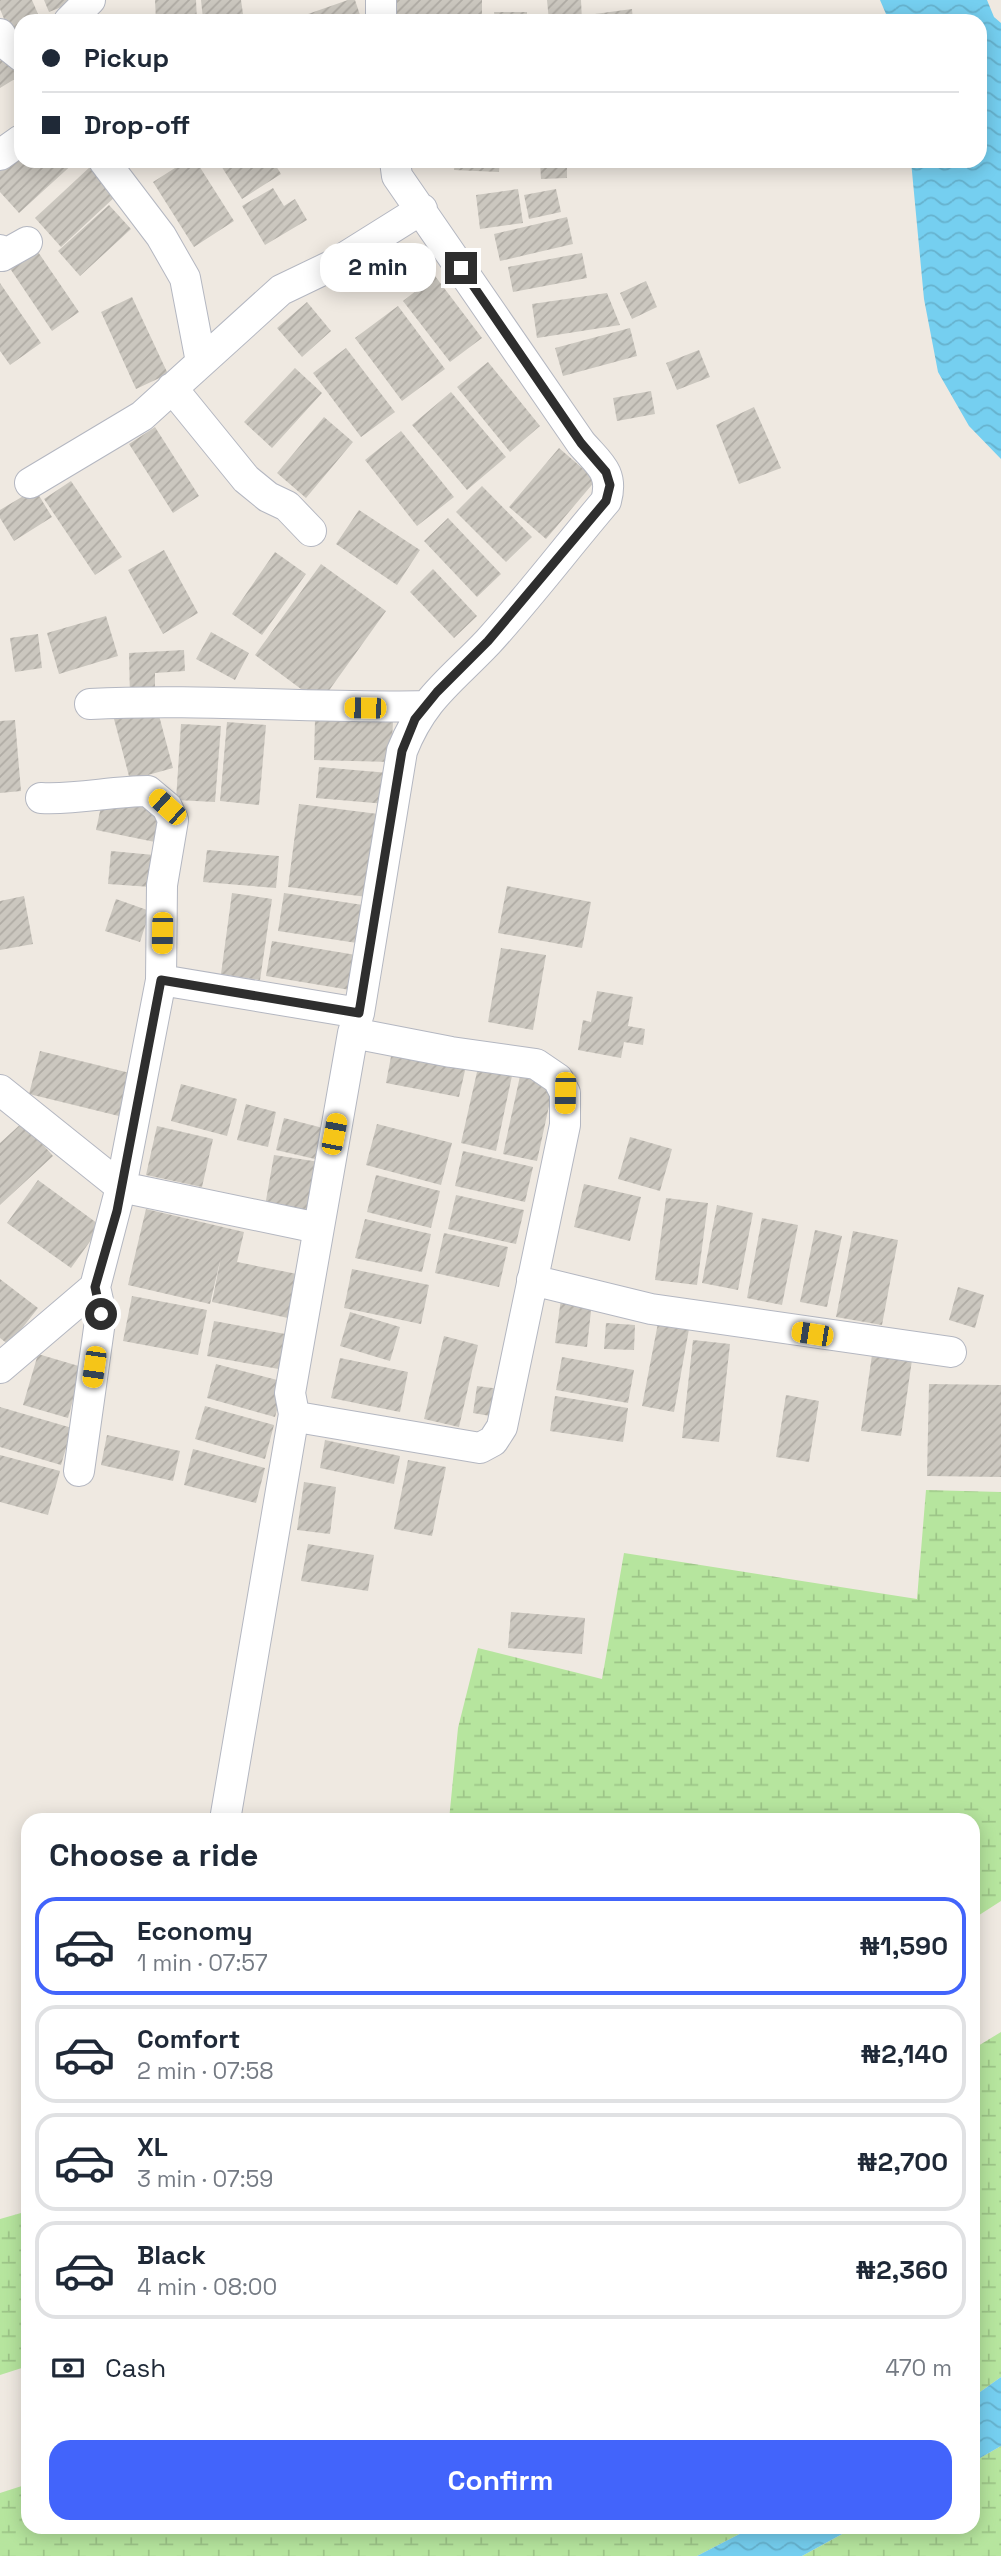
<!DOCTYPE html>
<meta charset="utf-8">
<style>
body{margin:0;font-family:"Space Grotesk",sans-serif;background:#f2f2f3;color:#1f2937;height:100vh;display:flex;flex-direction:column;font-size:26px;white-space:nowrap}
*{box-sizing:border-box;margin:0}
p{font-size:23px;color:#747a83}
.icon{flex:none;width:38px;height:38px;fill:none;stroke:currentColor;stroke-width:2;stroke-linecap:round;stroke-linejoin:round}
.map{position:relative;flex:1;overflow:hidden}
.panel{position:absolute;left:21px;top:1813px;width:959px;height:721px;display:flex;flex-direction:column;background:#fff;border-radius:21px;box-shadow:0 4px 18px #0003}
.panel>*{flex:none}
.hud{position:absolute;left:14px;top:14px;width:973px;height:154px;border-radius:21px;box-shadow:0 4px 18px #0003;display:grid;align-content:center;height:154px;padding:0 28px;background:#fff}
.end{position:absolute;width:32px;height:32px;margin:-16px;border:9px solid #2e2e2e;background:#fff;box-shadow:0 0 0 4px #fff}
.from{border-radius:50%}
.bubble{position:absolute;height:49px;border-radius:21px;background:#fff;box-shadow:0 4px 18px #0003;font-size:23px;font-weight:700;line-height:49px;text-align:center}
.car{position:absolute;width:21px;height:42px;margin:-21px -10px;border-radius:9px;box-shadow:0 0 5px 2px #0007;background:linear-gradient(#f5c518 24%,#345 0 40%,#f5c518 0 76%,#345 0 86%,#f5c518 0)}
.hud b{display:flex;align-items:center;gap:24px;height:66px;font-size:26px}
.hud b+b{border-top:2px solid #e0e1e3}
.hud i{width:18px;height:18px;background:#1f2937}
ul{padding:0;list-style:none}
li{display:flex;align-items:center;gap:21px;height:98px;margin:0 14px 10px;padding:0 14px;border:4px solid #e0e1e3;border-radius:21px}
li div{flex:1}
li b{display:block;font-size:26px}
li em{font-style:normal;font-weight:700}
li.current{border-color:#4264fb}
li>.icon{width:63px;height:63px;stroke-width:1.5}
h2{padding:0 28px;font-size:32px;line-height:84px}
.pay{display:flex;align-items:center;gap:18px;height:77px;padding:0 28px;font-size:26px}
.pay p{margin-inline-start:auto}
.action{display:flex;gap:14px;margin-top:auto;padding:14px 28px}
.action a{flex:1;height:80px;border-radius:21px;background:#4264fb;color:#fff;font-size:28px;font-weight:700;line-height:80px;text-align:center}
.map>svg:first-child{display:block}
</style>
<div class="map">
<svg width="1001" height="2556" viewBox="0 0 1001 2556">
<defs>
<pattern id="wetland-marsh" width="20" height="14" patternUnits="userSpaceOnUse" patternTransform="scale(1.75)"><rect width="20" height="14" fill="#b6e59e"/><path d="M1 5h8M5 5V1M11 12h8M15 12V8" fill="none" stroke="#9dc588"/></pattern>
<pattern id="water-waves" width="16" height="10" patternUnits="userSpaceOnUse" patternTransform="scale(1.75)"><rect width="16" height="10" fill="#75cff0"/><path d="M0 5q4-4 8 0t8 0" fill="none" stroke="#66b2ce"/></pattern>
<pattern id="building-hatch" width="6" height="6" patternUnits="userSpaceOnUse" patternTransform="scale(1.75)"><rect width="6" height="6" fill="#cbc7bf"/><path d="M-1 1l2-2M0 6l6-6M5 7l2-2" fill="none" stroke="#afaba4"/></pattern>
</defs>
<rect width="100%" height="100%" fill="#efe9e1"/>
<!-- wetland -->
<path fill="url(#wetland-marsh)" d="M926 1490 1001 1492V1901L973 1919V1820H449L458 1728 478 1648 602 1679 624 1553 917 1599Z
M1001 2032V2377L973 2397V2049Z
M28 2211V2366L0 2375V2219Z
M1001 2446V2556H802L855 2527H973V2462Z
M28 2484V2527H753L697 2556H0V2493Z"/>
<!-- water -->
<path fill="url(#water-waves)" d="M880 0H987L994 17 1001 23V459L969 426 938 372 924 299 911 161H980V21H889Z
M1001 2377V2446L973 2462V2397Z
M753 2527H855L802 2556H697Z"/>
<!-- building -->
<path fill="url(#building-hatch)" d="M0 0H32L41 21H21V32L11 36 0 9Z
M44 0H79L49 12Z
M155 0H196L197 21H156Z
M201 0H241L243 14 203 19Z
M348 0H355L362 21H288Z
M396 0H482V15L396 14Z
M547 0H581L582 21H549Z
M632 9 633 21H596L595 14Z
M494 12H527V21H495Z
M0 49 18 77 0 88Z
M21 150V161H76L19 213 0 192V169Z
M186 161H196L234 221 194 247 153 182Z
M218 161H273L281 174 242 199Z
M455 161H500L499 172 454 170Z
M540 161H567V178L541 179Z
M91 166 117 195 61 247 35 218Z
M273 188 284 206 295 199 307 220 265 245 242 206Z
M518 189 523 223 480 229 476 195Z
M556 189 561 212 529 219 524 195Z
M109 205 131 229 80 276 58 251Z
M567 217 573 244 500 261 494 234Z
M36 249 79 312 52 331 9 267Z
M582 253 587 278 513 292 508 267Z
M435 276 482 338 450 362 403 301Z
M646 281 657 307 632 319 620 293Z
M0 283 41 343 10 365 0 351Z
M607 293 620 325 537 338 532 304Z
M132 297 168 374 136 389 101 312Z
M307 302 331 331 302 357 277 328Z
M398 306 445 369 402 401 355 338Z
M630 328 637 356 563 376 555 348Z
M346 348 395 412 361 437 313 373Z
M699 350 710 377 677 390 666 363Z
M488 362 540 426 510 452 457 387Z
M295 368 322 393 272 448 244 422Z
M651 391 655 414 617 421 613 398Z
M451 392 506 457 467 490 412 425Z
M754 407 781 468 739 484 716 425Z
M324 417 353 442 306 498 277 473Z
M155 427 199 496 173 513 129 444Z
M401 431 454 497 417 526 365 460Z
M559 448 596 480 546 539 509 507Z
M71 481 122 557 95 575 44 499Z
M482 486 532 537 506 562 456 512Z
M35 489 52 517 14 541 0 518V510Z
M359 510 420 550 397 585 336 544Z
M448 518 501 574 477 597 424 541Z
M164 550 198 613 163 634 128 570Z
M275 552 306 574 262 635 232 614Z
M321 564 386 611 320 703 255 655Z
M433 569 477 616 454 638 410 592Z
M106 616 118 656 59 674 47 633Z
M211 632 249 653 235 680 196 659Z
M38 634 42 668 15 672 10 638Z
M184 650 185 671 155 673V698L130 700 129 653Z
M157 708 173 768 130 780 114 719Z
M315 719 393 721 391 762 314 760Z
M15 720 21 791 0 793V721Z
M227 722 266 725 259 805 220 801Z
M181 724 221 726 215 802 176 800Z
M319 767 389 773 386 804 316 798Z
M103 797 162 809 155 842 96 830Z
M299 804 386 815 375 898 288 887Z
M207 850 279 856 276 888 203 882Z
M111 851 154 855 151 887 108 884Z
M507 886 591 902 582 948 498 933Z
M232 893 272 899 260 980 221 974Z
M284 893 363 905 357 943 278 931Z
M24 896 33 944 0 950V901Z
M116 899 150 911 140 942 105 931Z
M272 941 356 955 350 990 266 976Z
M501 948 546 955 533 1030 488 1022Z
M597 991 633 997 628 1026 645 1029 643 1045 624 1042 621 1058 578 1050 583 1020 591 1022Z
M40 1051 134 1074 123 1117 29 1094Z
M392 1051 466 1066 459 1097 386 1083Z
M479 1063 513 1071 496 1151 461 1143Z
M520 1076 554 1083 537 1161 503 1154Z
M181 1084 237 1099 227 1136 171 1121Z
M246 1104 276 1112 268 1147 237 1140Z
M284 1118 323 1128 315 1159 276 1150Z
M23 1122 53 1156 0 1205V1143Z
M377 1124 452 1143 441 1185 366 1165Z
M157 1126 213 1139 202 1187 146 1175Z
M630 1137 672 1149 660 1191 618 1179Z
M463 1151 533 1167 525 1202 455 1186Z
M274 1155 326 1163 317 1215 265 1206Z
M376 1175 440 1191 431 1228 367 1212Z
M38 1180 101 1226 71 1268 7 1223Z
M584 1184 641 1197 630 1241 574 1227Z
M456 1195 524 1210 516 1244 448 1229Z
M666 1198 708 1203 697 1285 655 1280Z
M717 1205 753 1213 738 1290 702 1283Z
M146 1209 244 1232 237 1262 297 1274 288 1318 212 1302 221 1257 210 1304 128 1285Z
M762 1218 798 1225 782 1305 747 1298Z
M365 1219 431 1234 422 1272 355 1258Z
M815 1230 842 1236 827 1307 800 1302Z
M853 1231 898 1240 882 1325 836 1317Z
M444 1233 508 1247 499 1287 435 1273Z
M352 1269 429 1285 421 1324 344 1308Z
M0 1279 38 1308 9 1345 0 1338Z
M958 1287 984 1295 975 1328 949 1320Z
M132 1296 207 1310 198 1355 123 1341Z
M561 1299 592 1302 587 1347 555 1343Z
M350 1312 400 1327 390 1361 340 1346Z
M214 1321 291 1335 284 1370 207 1356Z
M606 1323 635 1325 634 1350 604 1349Z
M658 1323 689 1329 674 1412 642 1406Z
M444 1336 478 1345 459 1427 424 1419Z
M693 1340 730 1344 719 1442 682 1438Z
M873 1348 913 1353 901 1436 861 1431Z
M38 1354 82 1367 68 1418 23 1405Z
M562 1357 634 1370 628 1403 556 1390Z
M340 1358 408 1372 400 1412 331 1398Z
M216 1364 285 1382 275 1417 207 1398Z
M929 1384 1001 1385V1477L927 1476Z
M477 1386 500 1389 496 1417 473 1413Z
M786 1395 819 1401 809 1462 776 1457Z
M555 1396 628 1408 623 1442 550 1431Z
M205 1406 274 1425 265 1459 195 1439Z
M0 1407 72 1428 61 1465 0 1447Z
M107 1435 180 1451 173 1481 101 1465Z
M325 1440 400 1456 394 1484 320 1468Z
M193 1449 265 1468 256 1503 184 1485Z
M0 1455 60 1471 48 1515 0 1502Z
M408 1460 446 1467 432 1536 394 1529Z
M304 1482 336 1487 330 1534 297 1530Z
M308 1544 374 1555 368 1591 301 1581Z
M511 1612 585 1618 582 1654 508 1648Z"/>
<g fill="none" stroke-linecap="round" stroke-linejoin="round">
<!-- minor casing -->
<g stroke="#b4b7c1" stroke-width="32">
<path id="minor" d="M381 0V21
M69 21 90 0
M0 34 6 44 21 56
M0 155 21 140
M104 161 161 236 185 278 201 362
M0 250 2 256 27 242
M172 388 246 479 268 497 287 506 311 531
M30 483 142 416 281 290 331 266 422 209
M90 704C202 698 314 709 426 706
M41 798C77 800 112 791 148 791L167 807 173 820 162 885 161 980 359 1013
M353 1033 451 1052 536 1064 558 1079 565 1093V1125L502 1427 493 1441 480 1448 303 1418 294 1414 290 1393 353 1033 359 1013 402 751C423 698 450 682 488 642 529 597 566 548 606 501 614 472 599 464 581 443L397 176 395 161
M0 1090 121 1187 161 980
M532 1280 651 1309 951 1352
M0 1368 95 1287 121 1187 318 1228
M79 1471 101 1314 95 1287
M225 1820 294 1414"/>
</g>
<!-- minor -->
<use href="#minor" stroke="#fff" stroke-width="30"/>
</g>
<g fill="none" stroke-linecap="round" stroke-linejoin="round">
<!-- route -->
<path stroke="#2e2e2e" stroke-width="9" d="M101 1314 95 1287 117 1211 161 980 359 1013 402 751 415 719 437 692 488 641 606 501 610 485 606 472 581 443 461 268"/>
</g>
</svg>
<i class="end from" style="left:101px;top:1314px"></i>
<i class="end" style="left:461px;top:268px"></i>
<div class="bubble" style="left:320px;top:243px;width:116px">2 min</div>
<i class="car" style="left:365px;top:708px;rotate:271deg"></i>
<i class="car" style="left:167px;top:807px;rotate:312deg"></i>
<i class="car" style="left:162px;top:933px;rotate:181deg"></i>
<i class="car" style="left:565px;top:1093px;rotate:181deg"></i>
<i class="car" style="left:334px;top:1134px;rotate:11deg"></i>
<i class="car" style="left:812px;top:1334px;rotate:279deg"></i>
<i class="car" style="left:94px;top:1367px;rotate:188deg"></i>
<div class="hud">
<b><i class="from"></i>Pickup</b>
<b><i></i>Drop-off</b>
</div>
<section class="panel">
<h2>Choose a ride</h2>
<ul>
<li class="current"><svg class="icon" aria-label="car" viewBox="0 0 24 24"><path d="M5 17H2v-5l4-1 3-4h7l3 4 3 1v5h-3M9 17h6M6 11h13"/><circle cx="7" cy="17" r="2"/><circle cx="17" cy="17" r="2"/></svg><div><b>Economy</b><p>1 min · 07:57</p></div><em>₦1,590</em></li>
<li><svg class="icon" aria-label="car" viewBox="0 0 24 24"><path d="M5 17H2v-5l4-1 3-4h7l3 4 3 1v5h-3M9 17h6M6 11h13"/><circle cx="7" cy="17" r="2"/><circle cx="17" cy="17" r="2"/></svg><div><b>Comfort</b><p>2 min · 07:58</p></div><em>₦2,140</em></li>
<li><svg class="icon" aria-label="car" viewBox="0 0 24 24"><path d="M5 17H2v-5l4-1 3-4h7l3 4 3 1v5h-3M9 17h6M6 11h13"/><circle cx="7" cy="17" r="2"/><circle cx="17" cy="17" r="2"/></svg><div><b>XL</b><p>3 min · 07:59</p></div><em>₦2,700</em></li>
<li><svg class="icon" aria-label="car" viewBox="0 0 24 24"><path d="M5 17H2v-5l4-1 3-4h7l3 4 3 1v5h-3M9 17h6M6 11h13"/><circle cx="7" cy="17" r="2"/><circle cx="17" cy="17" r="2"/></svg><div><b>Black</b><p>4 min · 08:00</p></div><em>₦2,360</em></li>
</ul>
<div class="pay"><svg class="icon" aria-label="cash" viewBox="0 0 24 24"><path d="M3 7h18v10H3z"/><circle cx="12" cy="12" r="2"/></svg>Cash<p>470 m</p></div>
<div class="action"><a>Confirm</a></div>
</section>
</div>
